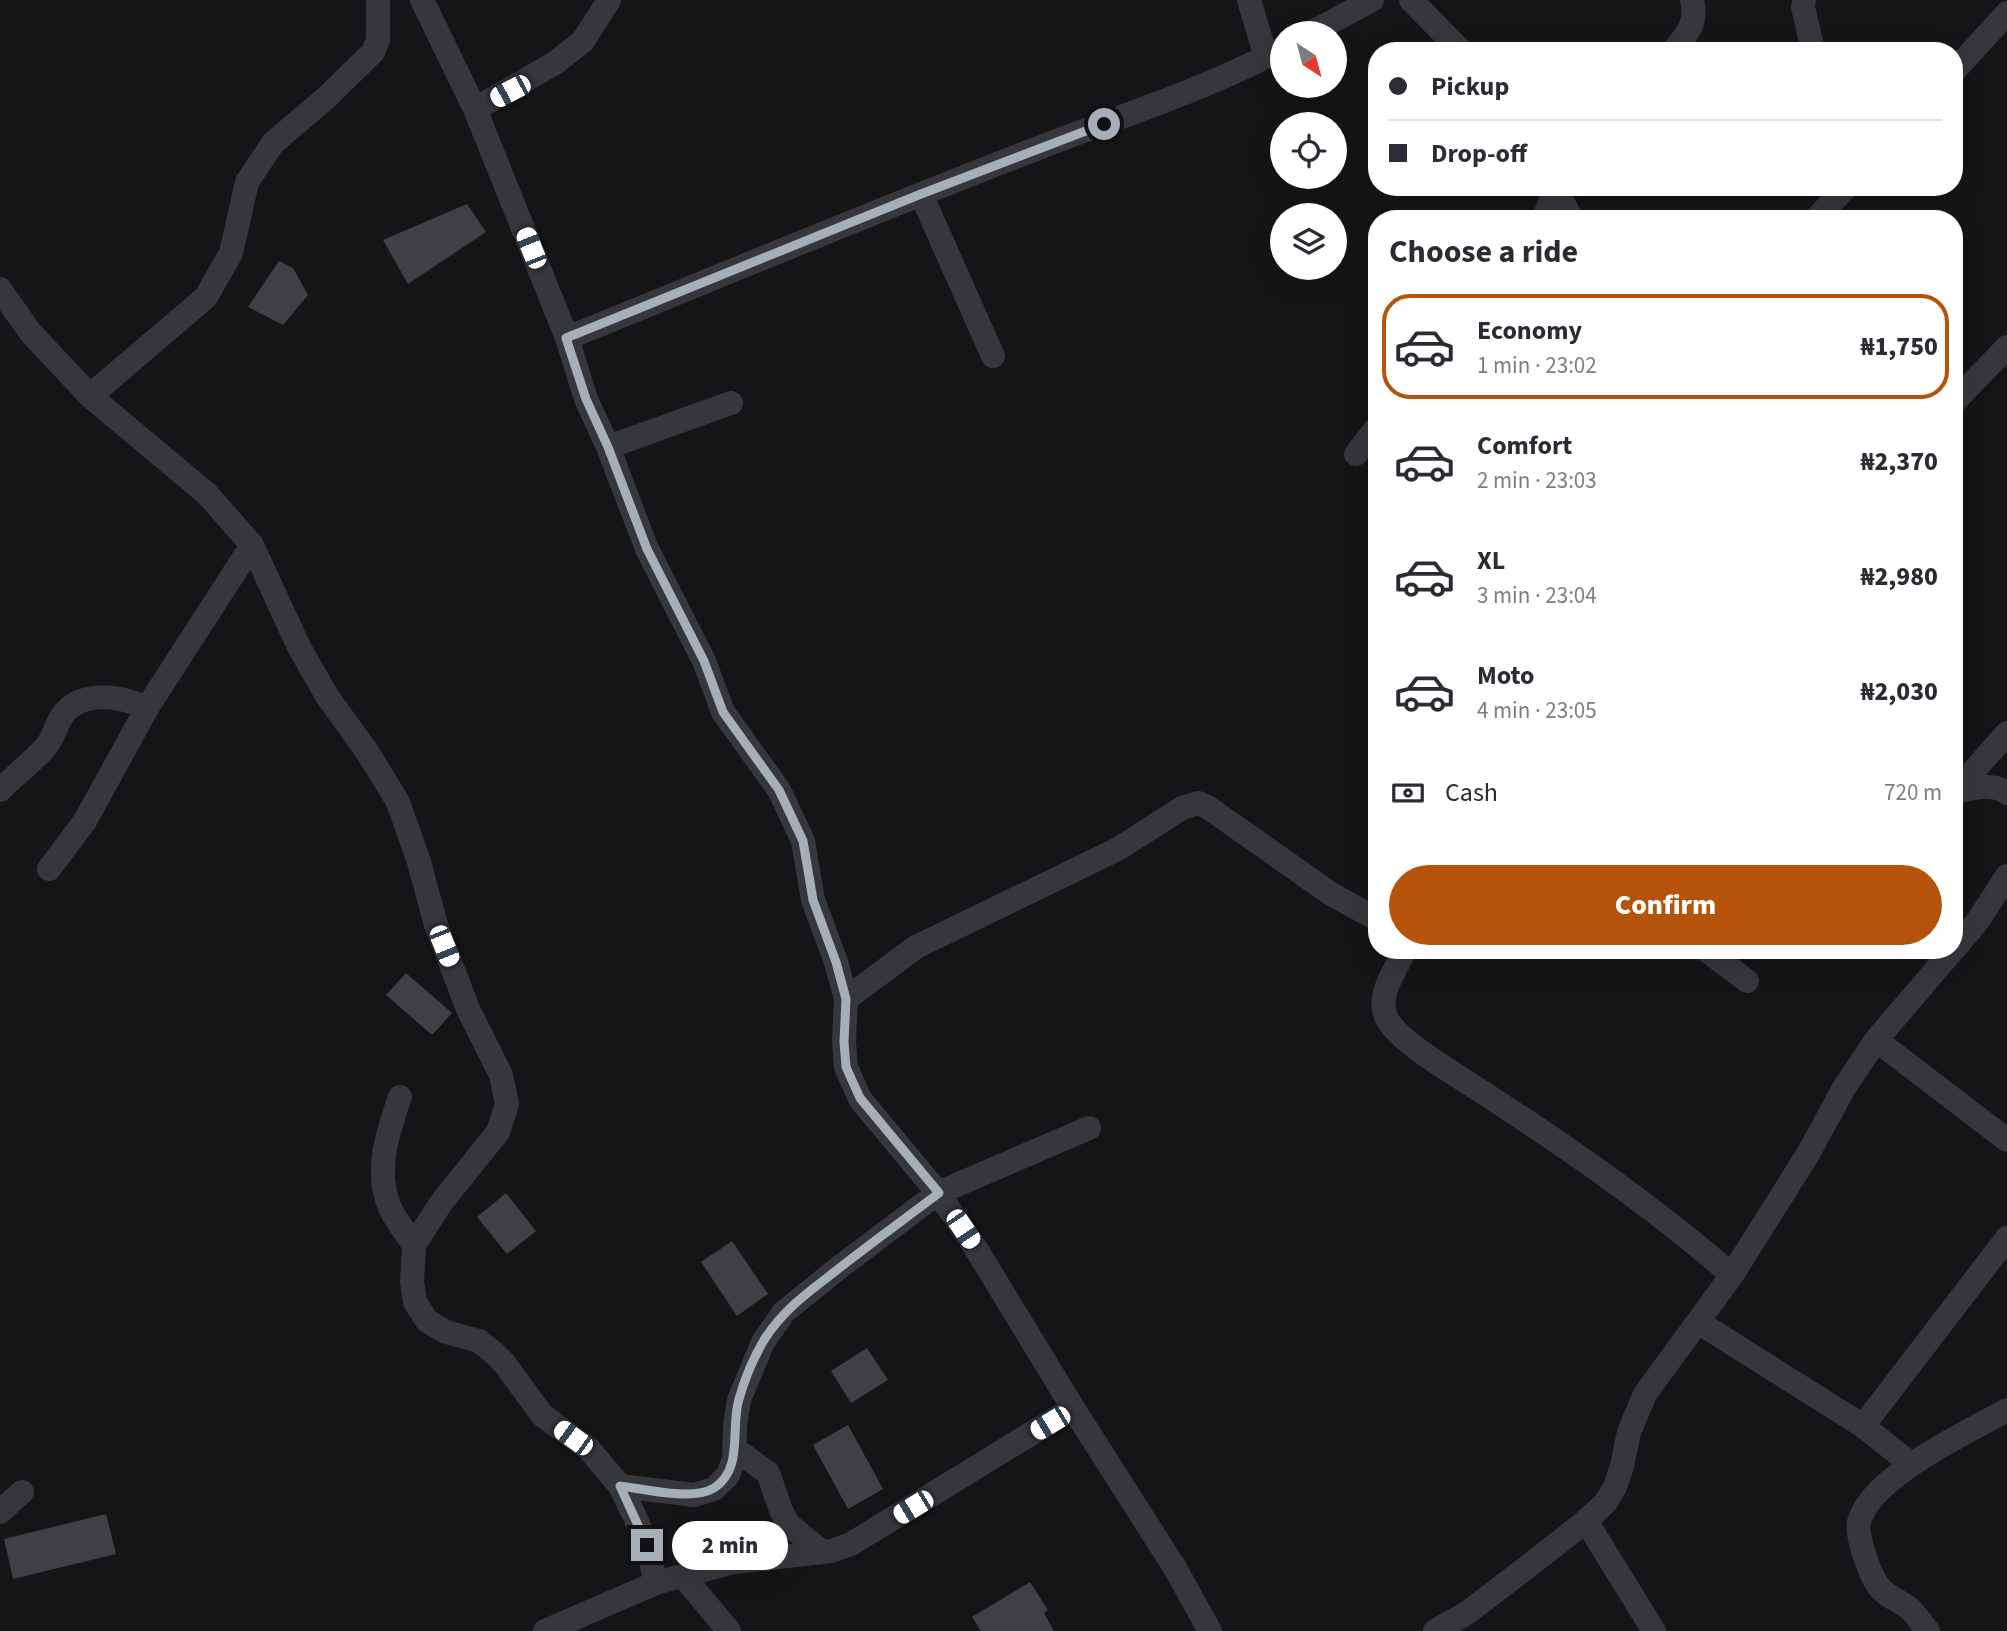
<!DOCTYPE html>
<meta charset="utf-8">
<style>
body{margin:0;font-family:"Source Sans 3",sans-serif;background:#f7f7f7;color:#2b2b33;height:100vh;display:flex;flex-direction:column;font-size:26px;white-space:nowrap}
*{box-sizing:border-box;margin:0}
p{font-size:23px;color:#7c7c81}
.icon{flex:none;width:38px;height:38px;fill:none;stroke:currentColor;stroke-width:2;stroke-linecap:round;stroke-linejoin:round}
.map{position:relative;flex:1;overflow:hidden}
.sheet{position:absolute;left:1368px;top:210px;width:595px;height:749px;display:flex;flex-direction:column;background:#fff;border-radius:28px;box-shadow:0 7px 28px #0002}
.sheet>*{flex:none}
.guide{position:absolute;left:1368px;top:42px;width:595px;height:154px;border-radius:28px;box-shadow:0 7px 28px #0002;display:grid;align-content:center;height:154px;padding:0 21px;background:#fff}
.needle{width:46px;rotate:144deg}
.controls{position:absolute;left:1270px;top:21px;display:grid;gap:14px}
.controls a{display:grid;place-items:center;width:77px;height:77px;border-radius:50%;background:#fff;box-shadow:0 7px 28px #0002;font-size:35px}
.end{position:absolute;width:32px;height:32px;margin:-16px;border:9px solid #a6aeb8;background:#111;box-shadow:0 0 0 4px #111}
.from{border-radius:50%}
.bubble{position:absolute;height:49px;border-radius:24px;background:#fff;box-shadow:0 7px 28px #0002;font-size:23px;font-weight:800;line-height:49px;text-align:center}
.car{position:absolute;width:21px;height:42px;margin:-21px -10px;border-radius:9px;box-shadow:0 0 5px 2px #0007;background:linear-gradient(#fff 24%,#345 0 40%,#fff 0 76%,#345 0 86%,#fff 0)}
.guide b{display:flex;align-items:center;gap:24px;height:66px;font-size:26px}
.guide b+b{border-top:2px solid #e1e1e2}
.guide i{width:18px;height:18px;background:#2b2b33}
ul{padding:0;list-style:none}
li{display:flex;align-items:center;gap:21px;height:105px;margin:0 14px 10px;padding:0 7px;border:4px solid transparent;border-radius:28px}
li div{flex:1}
li b{display:block;font-size:26px}
li em{font-style:normal;font-weight:800}
li.on{border-color:#b45309}
li>.icon{width:63px;height:63px;stroke-width:1.5}
h2{padding:0 21px;font-size:32px;line-height:84px}
.pay{display:flex;align-items:center;gap:18px;height:77px;padding:0 21px;font-size:26px}
.pay p{margin-inline-start:auto}
.button{display:flex;gap:14px;margin-top:auto;padding:14px 21px}
.button a{flex:1;height:80px;border-radius:42px;background:#b45309;color:#fff;font-size:28px;font-weight:800;line-height:80px;text-align:center}
.map>svg:first-child{display:block}
</style>
<div class="map">
<svg width="2007" height="1631" viewBox="0 0 2007 1631">
<rect width="100%" height="100%" fill="#151517"/>
<!-- building -->
<path fill="#3f4044" d="M467 204 486 232 408 284 383 240Z
M279 261 293 268 308 295 283 325 248 307Z
M406 973 452 1013 432 1035 386 995Z
M506 1193 536 1231 507 1254 477 1217Z
M732 1241 768 1294 737 1316 701 1262Z
M867 1348 888 1380 851 1403 831 1371Z
M848 1425 883 1489 848 1509 813 1445Z
M106 1514 116 1554 13 1579 4 1539Z
M1030 1582 1048 1610 1044 1613 1054 1631H981L972 1617Z"/>
<g fill="none" stroke-linecap="round" stroke-linejoin="round">
<!-- minor -->
<path stroke="#36373c" stroke-width="24" d="M422 0 475 109 567 338 586 399 608 447 647 549 704 661 723 712 779 790 803 841 813 900 836 962 846 999 844 1042 846 1067 860 1099 938 1193 975 1247 1073 1408 1175 1568 1210 1631
M1249 0 1266 57
M1411 0 1461 51
M1804 0 1803 7 1812 46
M1311 33 1372 0
M1673 51C1687 35 1698 22 1692 0
M1955 70 2007 13
M475 109 555 63 583 41 609 0
M1554 187 1572 219
M921 194 993 356
M1543 219 1557 187
M1816 219 1846 187
M0 289 30 332 90 396 207 494 252 545 299 647 327 696 368 753 398 802 419 862 436 925 468 1009 501 1075 507 1104 498 1132 441 1203 414 1245 412 1282 415 1302 427 1321 446 1332 479 1341 493 1352 505 1364 542 1415 589 1449 620 1486 635 1517 647 1545 656 1583
M567 338C720 276 873 212 1028 152 1114 118 1201 92 1283 48
M90 396 206 297 231 253 247 182 273 143 326 98 373 52 378 40V0
M1955 401 2007 347
M608 447 731 403
M1356 454 1377 427
M0 790C14 776 30 764 44 749 53 740 55 727 62 716 81 689 121 696 147 708
M1955 792 2007 733
M1955 792C1970 789 1993 782 2007 793
M49 869 85 821 147 708 252 545
M1955 948 1977 922 2007 876
M1405 950C1396 969 1378 993 1385 1014 1390 1033 1431 1059 1448 1070 1548 1134 1642 1197 1732 1275
M1706 950 1747 981
M846 999 916 947 1118 849 1182 808 1198 803 1209 808 1331 894 1377 919
M1876 1040 2007 1140
M400 1097C388 1132 374 1171 390 1208 396 1221 406 1233 414 1245
M1698 1322 1863 1426 1911 1464
M1863 1426 2007 1238
M734 1448 768 1473 781 1510 788 1524 822 1552
M620 1486 694 1495 714 1489 728 1475 734 1459 735 1426 739 1400 763 1342 784 1312 841 1266 938 1193 1089 1128
M0 1512 22 1492
M1586 1521 1654 1631
M683 1576 729 1631
M545 1631 656 1583 734 1562 831 1551 851 1544 1073 1408
M1435 1631 1467 1613 1535 1561 1586 1521 1606 1502 1615 1487 1622 1466 1629 1432 1645 1394 1732 1275 1808 1154 1844 1088 1876 1040 1953 950
M1928 1631C1922 1624 1917 1616 1911 1610 1901 1601 1884 1596 1877 1584 1869 1572 1856 1535 1859 1522 1870 1477 1968 1432 2007 1410"/>
</g>
<g fill="none" stroke-linecap="round" stroke-linejoin="round">
<!-- route -->
<path stroke="#a6aeb8" stroke-width="9" d="M647 1545 620 1486C644 1489 693 1501 714 1488 744 1469 730 1428 739 1399 744 1381 754 1357 764 1340 781 1313 803 1296 828 1277 864 1248 902 1221 939 1193L860 1098 846 1067 844 1042 846 999 836 962 813 900 803 841 779 790 723 712 704 661 647 549 608 447 586 399 566 338 921 194 1104 124"/>
</g>
</svg>
<div class="controls">
<a><svg class="needle" viewBox="-14 -14 28 28"><path d="M0-13l5 13h-10z" fill="#e53935"/><path d="M0 13l5-13h-10z" fill="#7c7c81"/></svg></a>
<a><svg class="icon" aria-label="locate" viewBox="0 0 24 24"><circle cx="12" cy="12" r="6"/><path d="M12 2v4M12 18v4M2 12h4M18 12h4"/></svg></a>
<a><svg class="icon" aria-label="layers" viewBox="0 0 24 24"><path d="M12 4l9 5-9 5-9-5zM3 14l9 5 9-5"/></svg></a>
</div>
<i class="end from" style="left:1104px;top:124px"></i>
<i class="end" style="left:647px;top:1545px"></i>
<div class="bubble" style="left:672px;top:1521px;width:116px">2 min</div>
<i class="car" style="left:510px;top:91px;rotate:242deg"></i>
<i class="car" style="left:531px;top:248px;rotate:338deg"></i>
<i class="car" style="left:444px;top:946px;rotate:158deg"></i>
<i class="car" style="left:963px;top:1229px;rotate:146deg"></i>
<i class="car" style="left:1050px;top:1423px;rotate:239deg"></i>
<i class="car" style="left:573px;top:1438px;rotate:306deg"></i>
<i class="car" style="left:913px;top:1507px;rotate:239deg"></i>
<div class="guide">
<b><i class="from"></i>Pickup</b>
<b><i></i>Drop-off</b>
</div>
<section class="sheet">
<h2>Choose a ride</h2>
<ul>
<li class="on"><svg class="icon" aria-label="car" viewBox="0 0 24 24"><path d="M5 17H2v-5l4-1 3-4h7l3 4 3 1v5h-3M9 17h6M6 11h13"/><circle cx="7" cy="17" r="2"/><circle cx="17" cy="17" r="2"/></svg><div><b>Economy</b><p>1 min · 23:02</p></div><em>₦1,750</em></li>
<li><svg class="icon" aria-label="car" viewBox="0 0 24 24"><path d="M5 17H2v-5l4-1 3-4h7l3 4 3 1v5h-3M9 17h6M6 11h13"/><circle cx="7" cy="17" r="2"/><circle cx="17" cy="17" r="2"/></svg><div><b>Comfort</b><p>2 min · 23:03</p></div><em>₦2,370</em></li>
<li><svg class="icon" aria-label="car" viewBox="0 0 24 24"><path d="M5 17H2v-5l4-1 3-4h7l3 4 3 1v5h-3M9 17h6M6 11h13"/><circle cx="7" cy="17" r="2"/><circle cx="17" cy="17" r="2"/></svg><div><b>XL</b><p>3 min · 23:04</p></div><em>₦2,980</em></li>
<li><svg class="icon" aria-label="car" viewBox="0 0 24 24"><path d="M5 17H2v-5l4-1 3-4h7l3 4 3 1v5h-3M9 17h6M6 11h13"/><circle cx="7" cy="17" r="2"/><circle cx="17" cy="17" r="2"/></svg><div><b>Moto</b><p>4 min · 23:05</p></div><em>₦2,030</em></li>
</ul>
<div class="pay"><svg class="icon" aria-label="cash" viewBox="0 0 24 24"><path d="M3 7h18v10H3z"/><circle cx="12" cy="12" r="2"/></svg>Cash<p>720 m</p></div>
<div class="button"><a>Confirm</a></div>
</section>
</div>
